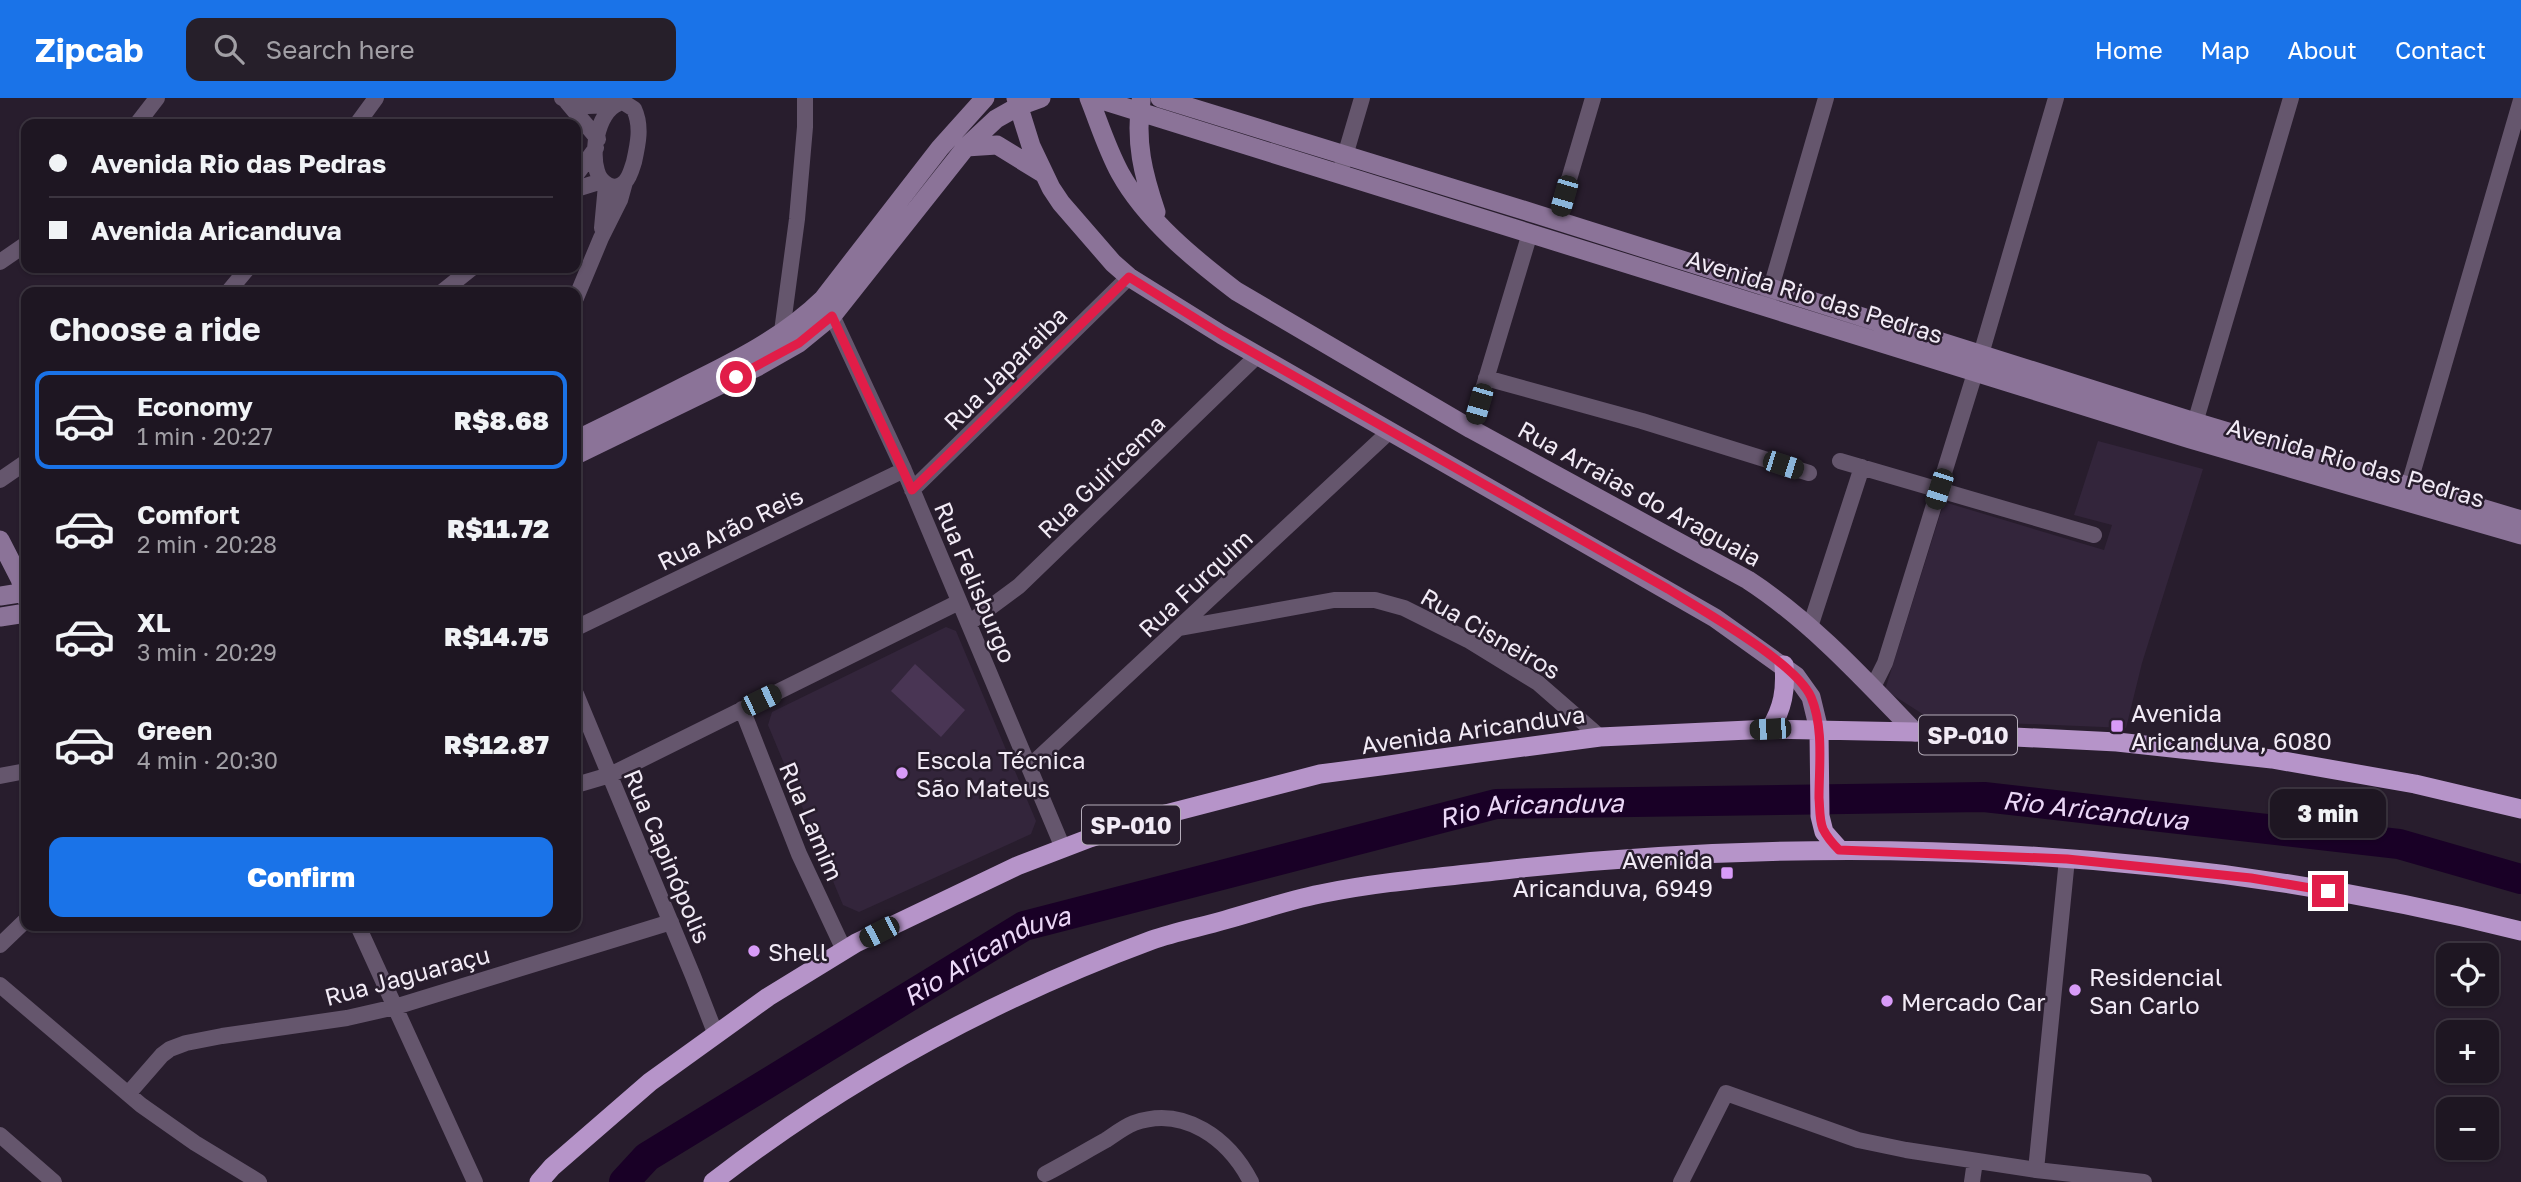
<!DOCTYPE html>
<meta charset="utf-8">
<style>
body{margin:0;font-family:"Golos Text",sans-serif;background:#261f2a;color:#f1f3f6;height:100vh;display:flex;flex-direction:column;font-size:26px;white-space:nowrap}
*{box-sizing:border-box;margin:0}
p{font-size:23px;color:#a19fa5}
.icon{flex:none;width:38px;height:38px;fill:none;stroke:currentColor;stroke-width:2;stroke-linecap:round;stroke-linejoin:round}
.map{position:relative;flex:1;overflow:hidden}
.sheet{position:absolute;left:21px;top:189px;width:560px;height:644px;display:flex;flex-direction:column;background:#1e1622;border-radius:14px;box-shadow:0 2px 5px #0004,0 0 0 2px #3c3540}
.sheet>*{flex:none}
.guide{position:absolute;left:21px;top:21px;width:560px;height:154px;border-radius:14px;box-shadow:0 2px 5px #0004,0 0 0 2px #3c3540;display:grid;align-content:center;height:154px;padding:0 28px;background:#1e1622}
.tools{position:absolute;left:2436px;top:845px;display:grid;gap:14px}
.tools a{display:grid;place-items:center;width:63px;height:63px;border-radius:14px;background:#1e1622;box-shadow:0 2px 5px #0004,0 0 0 2px #3c3540;font-size:35px}
.end{position:absolute;width:32px;height:32px;margin:-16px;border:9px solid #e11d48;background:#fff;box-shadow:0 0 0 4px #fff}
.from{border-radius:50%}
.bubble{position:absolute;height:49px;border-radius:14px;background:#1e1622;box-shadow:0 2px 5px #0004,0 0 0 2px #3c3540;font-size:23px;font-weight:800;line-height:49px;text-align:center}
.car{position:absolute;width:21px;height:42px;margin:-21px -10px;border-radius:9px;box-shadow:0 0 5px 2px #0007;background:linear-gradient(#222 24%,#8ab4d8 0 40%,#222 0 76%,#8ab4d8 0 86%,#222 0)}
.guide b{display:flex;align-items:center;gap:24px;height:66px;font-size:26px}
.guide b+b{border-top:2px solid #3c3540}
.guide i{width:18px;height:18px;background:#f1f3f6}
ul{padding:0;list-style:none}
li{display:flex;align-items:center;gap:21px;height:98px;margin:0 14px 10px;padding:0 14px;border:4px solid transparent;border-radius:14px}
li div{flex:1}
li b{display:block;font-size:26px}
li em{font-style:normal;font-weight:800}
li.current{border-color:#1a73e8}
li>.icon{width:63px;height:63px;stroke-width:1.5}
h2{padding:0 28px;font-size:32px;line-height:84px}
.action{display:flex;gap:14px;margin-top:auto;padding:14px 28px}
.action a{flex:1;height:80px;border-radius:14px;background:#1a73e8;color:#fff;font-size:28px;font-weight:800;line-height:80px;text-align:center}
header{display:flex;align-items:center;gap:42px;box-sizing:border-box;height:98px;padding:0 35px;background:#1a73e8;color:#fff}
header strong{font-size:33px}
nav{display:flex;gap:38px;margin-inline-start:auto;font-size:24px}
.search{width:490px;height:63px;background:#261f2a;display:flex;align-items:center;gap:18px;box-sizing:border-box;padding:0 24px;border-radius:14px;color:#a19fa5;font-size:26px}
.map>svg:first-child{display:block}
</style>
<header>
<strong>Zipcab</strong>
<div class="search"><svg class="icon" aria-label="search" viewBox="0 0 24 24"><circle cx="10" cy="10" r="6"/><path d="M15 15l6 6"/></svg>Search here</div>
<nav><a>Home</a><a>Map</a><a>About</a><a>Contact</a></nav>
</header>
<div class="map">
<svg width="2521" height="1084" viewBox="0 0 2521 1084">
<rect width="100%" height="100%" fill="#281d2d"/>
<!-- built -->
<path fill="#33253b" d="M2098 343 2203 371 2142 565 2126 630 1932 622 1885 592 1944 404 2104 452 2112 427 2074 417Z
M946 529 956 533 1036 723 1031 736 859 814 843 807 768 627 772 614Z"/>
<!-- green -->
<path fill="#493554" d="M915 566 965 612 941 639 891 593Z"/>
<g fill="none" stroke-linecap="round" stroke-linejoin="round">
<!-- river -->
<path stroke="#190026" stroke-width="30" id="s1" d="M624 1084 647 1059 1024 828 1496 706 1984 699 2399 746 2521 781"/>
<!-- minor -->
<path stroke="#65566d" stroke-width="16" d="M562 0 588 8 613 7
M567 4 598 41
M623 4 634 11C642 28 638 46 634 64 632 70 630 79 625 84 615 95 600 85 597 73 590 52 599 9 623 4Z
M137 26 157 0
M357 26 376 0
M1342 68 1362 0
M576 77 596 50
M576 91 602 83
M1557 122 1593 0
M602 130 606 87
M0 164 26 146
M228 194 248 170
M442 194 472 170
M576 200 601 140 620 102 625 84
M1768 200 1826 0
M828 209 904 372 1063 750
M781 241 797 121 805 29V0
M1486 280 1642 323 1809 375
M1471 331 1530 135
M2192 335 2291 0
M1840 363 2094 437
M0 382 26 364
M912 392 1129 179
M2406 397 2521 2
M969 525 1019 488 1258 257
M1810 529 1862 369
M576 530 904 372
M1180 530 1334 502H1375L1404 510 1468 542 1538 585 1600 639
M1872 591 1885 565 1984 246 2056 0
M576 596 693 878 716 937
M742 611 799 756 844 852
M1030 668 1390 333
M0 678 26 673
M576 687 610 677 959 504
M358 828 475 1084
M0 847 26 822
M0 887 141 1007 195 1045 259 1084
M128 996 162 957 170 951 186 945 222 938 347 920 395 909 671 824
M0 1037 54 1084
M2036 1072 2067 761
M1045 1076C1066 1065 1086 1053 1106 1042 1115 1036 1124 1029 1134 1025 1184 1007 1229 1041 1251 1084
M1681 1084 1726 995 1858 1042 1906 1052 2036 1072 2144 1084
M1972 1084 1975 1063"/>
<!-- secondary -->
<path stroke="#8b7398" stroke-width="19" d="M1016 0 1031 48 1051 90 1061 105 1113 165 1129 179 1222 237 1715 520 1796 578 1811 599 1819 632
M1089 0C1099 25 1107 51 1120 75 1146 122 1194 161 1236 193L1471 331 1748 482C1811 523 1863 580 1915 634
M1095 0 2190 341 2521 437
M1160 0 1536 116 2195 324 2521 422
M1141 3C1135 44 1143 76 1156 114
M966 49 997 47 1044 76
M576 342C613 324 650 306 687 287 736 263 784 239 823 201L940 50 985 0
M576 357 757 269 799 245 832 218 966 49 996 21 1019 8 1041 0
M0 442 20 481 26 500
M0 498 26 494
M0 519 26 515"/>
<!-- trunk -->
<path stroke="#b694c9" stroke-width="19" d="M1770 631C1783 610 1786 592 1784 567
M1819 632 1820 718 1824 734 1840 752
M539 1084 552 1069 650 984 768 899 856 845 1017 768 1090 740 1162 717 1320 676 1600 639 1770 631 1915 634 2117 644 2272 661 2415 686 2521 711
M713 1084C845 982 995 900 1152 842 1175 834 1201 829 1225 822 1258 813 1292 801 1325 795 1384 783 1445 779 1504 772 1842 734 2191 750 2521 833"/>
</g>
<g fill="none" stroke-linecap="round" stroke-linejoin="round">
<!-- route -->
<path stroke="#e11d48" stroke-width="9" d="M736 279 799 245 832 218 912 392 1129 179 1222 237 1668 491C1703 513 1795 564 1811 599 1824 630 1819 667 1819 700 1820 710 1819 721 1823 731 1827 739 1833 746 1839 752L2067 761 2251 780 2328 793"/>
</g>
<!-- markers -->
<g fill="#d89bf8" stroke="#281d2d" stroke-width="2.5">
<rect x="2110" y="621" width="14" height="14" rx="3.5"/>
<circle cx="902" cy="675" r="7"/>
<rect x="1720" y="768" width="14" height="14" rx="3.5"/>
<circle cx="754" cy="853" r="7"/>
<circle cx="2075" cy="892" r="7"/>
<circle cx="1887" cy="903" r="7"/>
</g>
<g text-anchor="middle" dominant-baseline="central" stroke-width="5" stroke-linejoin="round" paint-order="stroke">
<!-- shield labels -->
<g fill="#281d2d" stroke="#b5adba" stroke-width="2">
<rect x="1919" y="617.5" width="98" height="39" rx="5"/>
<rect x="1082" y="707.5" width="98" height="39" rx="5"/>
</g>
<g font-size="23" font-weight="bold" fill="#f2ebf6">
<text x="1968" y="637">SP-010</text>
<text x="1131" y="727">SP-010</text>
</g>
<!-- street labels -->
<g font-size="24" fill="#f2ebf6" stroke="#281d2d">
<text transform="translate(1815 198) rotate(17)">Avenida Rio das Pedras</text>
<text transform="translate(1005 270) rotate(-45)">Rua Japaraiba</text>
<text transform="translate(2356 364) rotate(16)">Avenida Rio das Pedras</text>
<text transform="translate(1101 378) rotate(-44)">Rua Guiricema</text>
<text transform="translate(1640 395) rotate(29)">Rua Arraias do Araguaia</text>
<text transform="translate(730 430) rotate(-26)">Rua Arão Reis</text>
<text transform="translate(976 484) rotate(67)">Rua Felisburgo</text>
<text transform="translate(1195 485) rotate(-43)">Rua Furquim</text>
<text transform="translate(1491 535) rotate(30)">Rua Cisneiros</text>
<text transform="translate(1473 631) rotate(-8)">Avenida Aricanduva</text>
<text transform="translate(812 723) rotate(67)">Rua Lamim</text>
<text transform="translate(668 758) rotate(67)">Rua Capinópolis</text>
<text transform="translate(407 877) rotate(-15)">Rua Jaguaraçu</text>
</g>
<!-- poi labels -->
<g font-size="24" fill="#f2ebf6" stroke="#281d2d" text-anchor="start">
<text x="2131" y="614">Avenida<tspan x="2131" dy="28">Aricanduva, 6080</tspan></text>
<text x="916" y="661">Escola Técnica<tspan x="916" dy="28">São Mateus</tspan></text>
<text x="1713" y="761" text-anchor="end">Avenida<tspan x="1713" dy="28">Aricanduva, 6949</tspan></text>
<text x="768" y="853">Shell</text>
<text x="2089" y="878">Residencial<tspan x="2089" dy="28">San Carlo</tspan></text>
<text x="1901" y="903">Mercado Car</text>
</g>
<!-- water labels -->
<g font-size="26" font-style="italic" fill="#ebd7f7" stroke="#281d2d">
<text stroke="none"><textPath href="#s1" startOffset="1564">Rio Aricanduva</textPath></text>
<text stroke="none"><textPath href="#s1" startOffset="998">Rio Aricanduva</textPath></text>
<text stroke="none"><textPath href="#s1" startOffset="430">Rio Aricanduva</textPath></text>
</g>
</g>
</svg>
<div class="tools">
<a><svg class="icon" aria-label="locate" viewBox="0 0 24 24"><circle cx="12" cy="12" r="6"/><path d="M12 2v4M12 18v4M2 12h4M18 12h4"/></svg></a>
<a>+</a>
<a>−</a>
</div>
<i class="end from" style="left:736px;top:279px"></i>
<i class="end" style="left:2328px;top:793px"></i>
<div class="bubble" style="left:2270px;top:691px;width:116px">3 min</div>
<i class="car" style="left:1564px;top:98px;rotate:196deg"></i>
<i class="car" style="left:1479px;top:306px;rotate:196deg"></i>
<i class="car" style="left:1783px;top:367px;rotate:108deg"></i>
<i class="car" style="left:1939px;top:391px;rotate:198deg"></i>
<i class="car" style="left:761px;top:602px;rotate:64deg"></i>
<i class="car" style="left:1770px;top:631px;rotate:267deg"></i>
<i class="car" style="left:879px;top:834px;rotate:243deg"></i>
<div class="guide">
<b><i class="from"></i>Avenida Rio das Pedras</b>
<b><i></i>Avenida Aricanduva</b>
</div>
<section class="sheet">
<h2>Choose a ride</h2>
<ul>
<li class="current"><svg class="icon" aria-label="car" viewBox="0 0 24 24"><path d="M5 17H2v-5l4-1 3-4h7l3 4 3 1v5h-3M9 17h6M6 11h13"/><circle cx="7" cy="17" r="2"/><circle cx="17" cy="17" r="2"/></svg><div><b>Economy</b><p>1 min · 20:27</p></div><em>R$8.68</em></li>
<li><svg class="icon" aria-label="car" viewBox="0 0 24 24"><path d="M5 17H2v-5l4-1 3-4h7l3 4 3 1v5h-3M9 17h6M6 11h13"/><circle cx="7" cy="17" r="2"/><circle cx="17" cy="17" r="2"/></svg><div><b>Comfort</b><p>2 min · 20:28</p></div><em>R$11.72</em></li>
<li><svg class="icon" aria-label="car" viewBox="0 0 24 24"><path d="M5 17H2v-5l4-1 3-4h7l3 4 3 1v5h-3M9 17h6M6 11h13"/><circle cx="7" cy="17" r="2"/><circle cx="17" cy="17" r="2"/></svg><div><b>XL</b><p>3 min · 20:29</p></div><em>R$14.75</em></li>
<li><svg class="icon" aria-label="car" viewBox="0 0 24 24"><path d="M5 17H2v-5l4-1 3-4h7l3 4 3 1v5h-3M9 17h6M6 11h13"/><circle cx="7" cy="17" r="2"/><circle cx="17" cy="17" r="2"/></svg><div><b>Green</b><p>4 min · 20:30</p></div><em>R$12.87</em></li>
</ul>
<div class="action"><a>Confirm</a></div>
</section>
</div>
